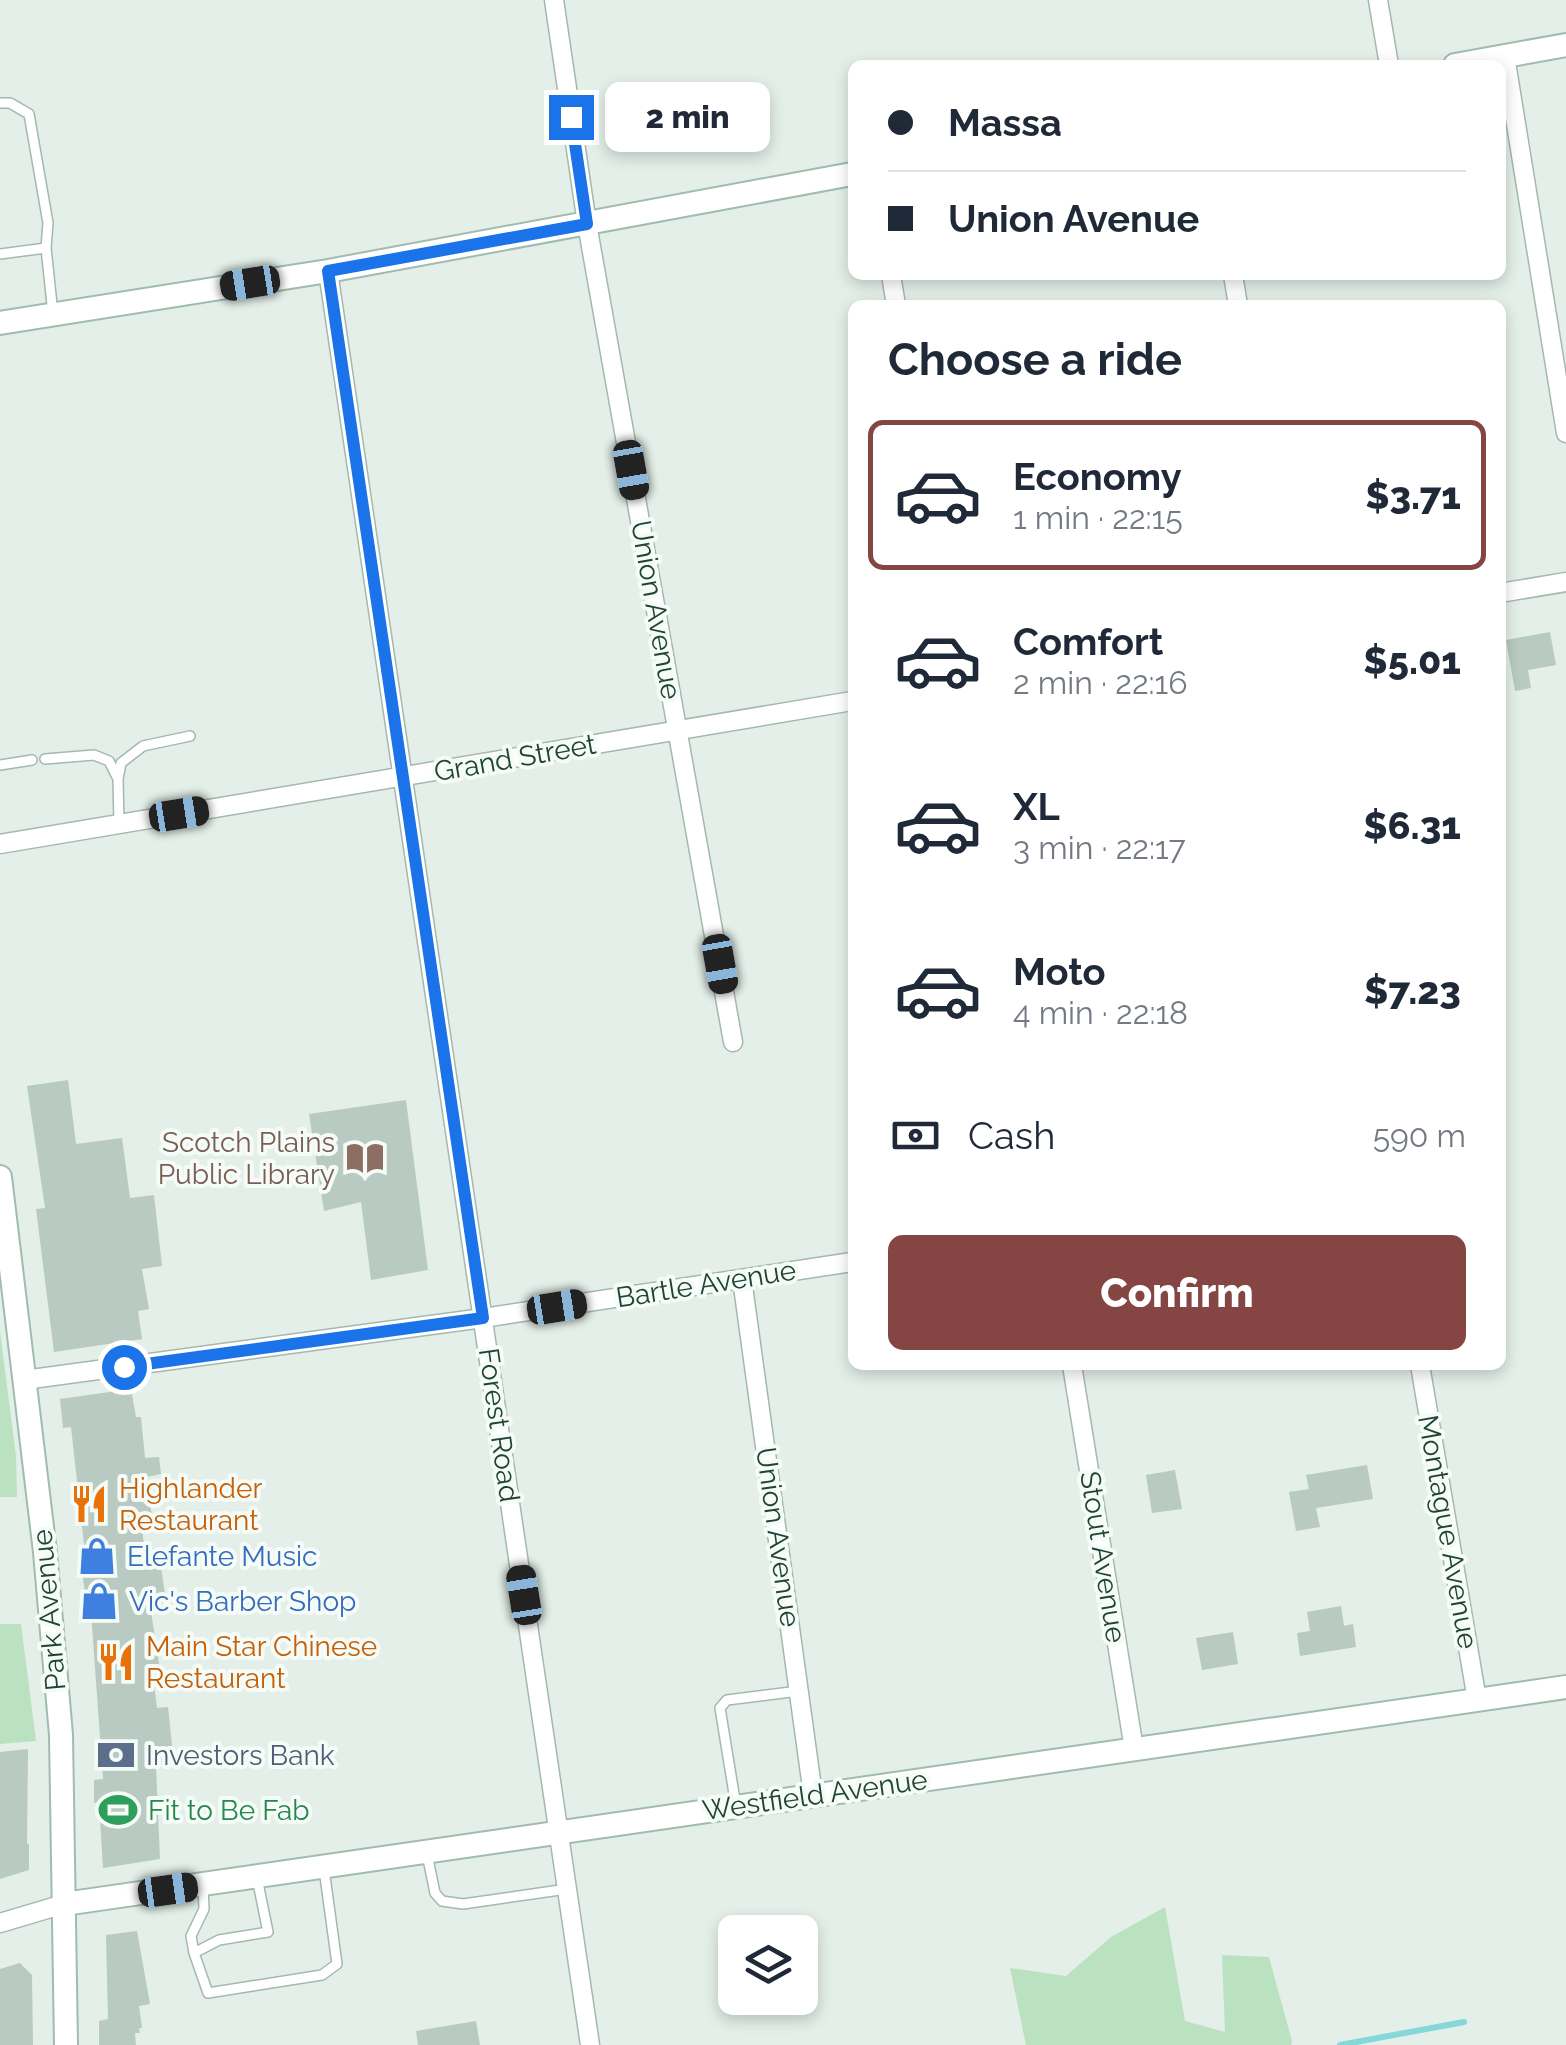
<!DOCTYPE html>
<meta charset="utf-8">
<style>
body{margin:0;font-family:Raleway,sans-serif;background:#f2f2f3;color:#1f2937;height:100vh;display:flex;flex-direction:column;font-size:38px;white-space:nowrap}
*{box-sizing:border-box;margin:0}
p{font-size:32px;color:#747a83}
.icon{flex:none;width:55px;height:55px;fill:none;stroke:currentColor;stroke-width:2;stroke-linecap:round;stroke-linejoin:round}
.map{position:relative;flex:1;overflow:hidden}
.side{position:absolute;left:848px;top:300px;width:658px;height:1070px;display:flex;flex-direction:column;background:#fff;border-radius:15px;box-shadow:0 5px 15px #0003}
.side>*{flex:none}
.top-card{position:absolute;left:848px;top:60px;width:658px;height:220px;border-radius:15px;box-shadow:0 5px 15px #0003;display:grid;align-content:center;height:220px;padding:0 40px;background:#fff}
.tools{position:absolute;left:718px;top:1915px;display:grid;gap:20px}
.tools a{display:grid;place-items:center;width:100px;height:100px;border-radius:15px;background:#fff;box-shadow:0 5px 15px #0003;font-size:50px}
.end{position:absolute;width:45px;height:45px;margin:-22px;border:12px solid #1a73e8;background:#fff;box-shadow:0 0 0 5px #fff}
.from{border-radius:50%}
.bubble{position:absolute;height:70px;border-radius:15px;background:#fff;box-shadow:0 5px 15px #0003;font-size:32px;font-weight:800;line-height:70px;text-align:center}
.car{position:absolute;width:30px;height:60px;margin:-30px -15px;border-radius:12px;box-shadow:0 0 8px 2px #0007;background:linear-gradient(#222 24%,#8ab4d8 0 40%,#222 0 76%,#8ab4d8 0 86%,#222 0)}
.top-card b{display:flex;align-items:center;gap:35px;height:95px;font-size:38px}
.top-card b+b{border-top:2px solid #e0e1e3}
.top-card i{width:25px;height:25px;background:#1f2937}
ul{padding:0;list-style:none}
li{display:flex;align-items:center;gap:30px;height:150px;margin:0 20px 15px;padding:0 20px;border:5px solid transparent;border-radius:15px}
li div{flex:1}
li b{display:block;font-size:38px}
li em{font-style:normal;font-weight:800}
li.current{border-color:#844543}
li>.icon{width:90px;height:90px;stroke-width:1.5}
h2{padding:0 40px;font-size:45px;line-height:120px}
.pay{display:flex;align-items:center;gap:25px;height:110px;padding:0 40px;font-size:38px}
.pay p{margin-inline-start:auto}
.primary-button{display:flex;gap:20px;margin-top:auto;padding:20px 40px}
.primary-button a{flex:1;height:115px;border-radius:15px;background:#844543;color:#fff;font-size:40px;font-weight:800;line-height:115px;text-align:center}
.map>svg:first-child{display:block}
</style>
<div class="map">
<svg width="1566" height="2045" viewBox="0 0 1566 2045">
<rect width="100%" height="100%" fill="#e3efe8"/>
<!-- green -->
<path fill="#bae2c0" d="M0 1331 16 1456 17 1497H0Z
M0 1624H21L36 1741 0 1744Z
M1165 1907 1185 2021 1225 2032 1222 1955 1269 1957 1292 2041 1291 2045H1026L1010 1968 1066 1976 1111 1937Z"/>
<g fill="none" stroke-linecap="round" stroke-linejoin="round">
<!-- stream -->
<path stroke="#85d7da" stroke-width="6" d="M1340 2045 1464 2022"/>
</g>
<!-- building -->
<path fill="#b8cac1" d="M1550 632 1556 665 1528 670 1531 688 1515 691 1506 640Z
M68 1080 76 1144 122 1138 130 1198 154 1195 162 1266 142 1269 149 1309 138 1311 142 1339 54 1352 36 1209 45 1208 27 1086Z
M406 1100 428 1270 371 1280 361 1202 324 1211 309 1114Z
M131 1389 136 1417H141L145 1458 159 1457 161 1474 147 1477 152 1517 141 1520 146 1562 160 1560 166 1601 150 1605 160 1669 152 1670 157 1708 168 1707 174 1763 156 1766 160 1859 103 1868 99 1802 94 1803V1780L103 1779 91 1612 88 1613 82 1572 87 1571 71 1427 63 1428 60 1399Z
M1367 1465 1373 1499 1316 1508 1320 1527 1296 1531 1289 1492 1309 1489 1306 1475Z
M1175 1470 1182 1509 1152 1513 1146 1475Z
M1341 1606 1344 1626 1353 1624 1356 1647 1300 1656 1297 1633 1310 1631 1307 1612Z
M1233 1632 1238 1664 1202 1670 1196 1638Z
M28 1749 27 1844H29V1870L0 1879V1752Z
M137 1931 150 2004 139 2006 142 2028H139L140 2033H135L136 2045H99V2021L108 2019 106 1935Z
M20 1963 32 1975 33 2045H0V1969Z
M476 2021 480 2045H418L416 2031Z"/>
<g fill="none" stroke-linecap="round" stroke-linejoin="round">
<!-- lane casing -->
<g stroke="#a5b8af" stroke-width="12">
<path id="lane" d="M0 103H10L29 114 48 223 46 248
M0 254 46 248 53 314
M45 759 94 755 109 761 117 777
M0 765 32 760
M119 824 118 779 121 763 143 746 190 736
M736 1806 720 1708 727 1700 799 1691
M427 1854 435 1893 442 1901 463 1904 567 1889
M257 1878 268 1932 219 1940 194 1953 208 1993 322 1975 337 1964 324 1869
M194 1953 191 1936 204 1909 203 1885"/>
</g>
<!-- street casing -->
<g stroke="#a5b8af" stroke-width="21">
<path id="street" d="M554 0 587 224 733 1042
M1378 0 1389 65
M1505 56 1566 433
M328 271 590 2045
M891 275 896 305
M1233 275 1238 305
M1500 593 1566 582
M0 844 852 701
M742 1279 813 1795
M1072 1365 1134 1749
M1420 1365 1477 1700
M24 1380 483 1318 852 1262
M0 1923 64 1904"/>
</g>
<!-- secondary casing -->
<g stroke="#a0bcaf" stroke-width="26">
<path id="secondary" d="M1455 65 1566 45
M0 323 328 271 852 174
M0 1177 45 1552 61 1735 66 2045
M64 1904 1566 1687"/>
</g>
<!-- lane -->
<use href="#lane" stroke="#fff" stroke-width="9"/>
<!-- street -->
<use href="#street" stroke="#fff" stroke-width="18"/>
<!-- secondary -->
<use href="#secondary" stroke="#fff" stroke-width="22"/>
</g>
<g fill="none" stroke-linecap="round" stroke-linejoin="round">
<!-- route -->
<path stroke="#1a73e8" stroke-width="12" d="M124 1367 483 1318 328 271 587 224 571 117"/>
</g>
<!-- icons -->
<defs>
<g id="library-bare" transform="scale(3)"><path d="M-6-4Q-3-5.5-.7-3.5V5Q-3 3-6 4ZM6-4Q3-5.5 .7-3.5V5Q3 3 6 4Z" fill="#8d6e63" stroke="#f5fbf7" stroke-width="2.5" paint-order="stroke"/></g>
<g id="restaurant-bare" transform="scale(3)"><path d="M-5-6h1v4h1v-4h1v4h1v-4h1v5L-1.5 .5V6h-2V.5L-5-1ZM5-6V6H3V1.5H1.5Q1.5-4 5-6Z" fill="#e8710a" stroke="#f5fbf7" stroke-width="2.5" paint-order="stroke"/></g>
<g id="shop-bare" transform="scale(3)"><path d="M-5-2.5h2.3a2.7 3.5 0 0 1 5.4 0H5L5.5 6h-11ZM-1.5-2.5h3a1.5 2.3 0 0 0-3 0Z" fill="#3f7fe0" stroke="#f5fbf7" stroke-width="2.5" paint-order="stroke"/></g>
<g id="bank-bare" transform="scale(3)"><path d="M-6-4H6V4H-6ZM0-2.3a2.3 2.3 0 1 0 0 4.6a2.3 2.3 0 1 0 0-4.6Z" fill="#5c6f8a" stroke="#f5fbf7" stroke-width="2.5" paint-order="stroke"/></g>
<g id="stadium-bare" transform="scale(3)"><path d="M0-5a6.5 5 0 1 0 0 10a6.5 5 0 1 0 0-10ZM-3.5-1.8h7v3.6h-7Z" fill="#2e9e5b" stroke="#f5fbf7" stroke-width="2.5" paint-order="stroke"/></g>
</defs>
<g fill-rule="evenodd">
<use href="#library-bare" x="365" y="1158"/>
<use href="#restaurant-bare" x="89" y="1504"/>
<use href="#shop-bare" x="97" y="1556"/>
<use href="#shop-bare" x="99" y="1601"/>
<use href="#restaurant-bare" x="116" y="1662"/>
<use href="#bank-bare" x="116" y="1755"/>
<use href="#stadium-bare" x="118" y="1810"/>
</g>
<g text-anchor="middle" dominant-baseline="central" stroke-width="8" stroke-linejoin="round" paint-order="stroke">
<!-- street labels -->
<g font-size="28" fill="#204336" stroke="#f5fbf7">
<text transform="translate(656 610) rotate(80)">Union Avenue</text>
<text transform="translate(515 758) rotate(-10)">Grand Street</text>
<text transform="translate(706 1284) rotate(-9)">Bartle Avenue</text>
<text transform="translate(499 1425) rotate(82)">Forest Road</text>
<text transform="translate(1448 1532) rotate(80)">Montague Avenue</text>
<text transform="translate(778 1537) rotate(82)">Union Avenue</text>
<text transform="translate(1103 1557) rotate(81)">Stout Avenue</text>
<text transform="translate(49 1610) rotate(-95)">Park Avenue</text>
<text transform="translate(815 1795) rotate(-8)">Westfield Avenue</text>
</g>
<!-- education labels -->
<g font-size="28" fill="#785e54" stroke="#f5fbf7" text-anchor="end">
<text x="335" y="1142">Scotch Plains<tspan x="335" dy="32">Public Library</tspan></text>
</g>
<!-- food labels -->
<g font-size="28" fill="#c56008" stroke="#f5fbf7" text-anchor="start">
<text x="119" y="1488">Highlander<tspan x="119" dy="32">Restaurant</tspan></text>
<text x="146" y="1646">Main Star Chinese<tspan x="146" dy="32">Restaurant</tspan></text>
</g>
<!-- shop labels -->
<g font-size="28" fill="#366cbe" stroke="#f5fbf7" text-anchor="start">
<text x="127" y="1556">Elefante Music</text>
<text x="129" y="1601">Vic's Barber Shop</text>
</g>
<!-- service labels -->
<g font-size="28" fill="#4e5e75" stroke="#f5fbf7" text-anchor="start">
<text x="146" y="1755">Investors Bank</text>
</g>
<!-- leisure labels -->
<g font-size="28" fill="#27864d" stroke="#f5fbf7" text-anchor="start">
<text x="148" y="1810">Fit to Be Fab</text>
</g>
</g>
</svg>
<div class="tools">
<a><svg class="icon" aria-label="layers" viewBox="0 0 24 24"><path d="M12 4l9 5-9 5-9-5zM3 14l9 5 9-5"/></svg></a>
</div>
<i class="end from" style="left:124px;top:1367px"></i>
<i class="end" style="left:571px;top:117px"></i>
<div class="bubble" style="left:605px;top:82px;width:165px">2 min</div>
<i class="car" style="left:250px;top:283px;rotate:261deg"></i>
<i class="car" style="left:631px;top:470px;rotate:170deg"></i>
<i class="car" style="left:179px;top:814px;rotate:81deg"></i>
<i class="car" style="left:720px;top:964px;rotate:170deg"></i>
<i class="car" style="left:557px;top:1307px;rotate:81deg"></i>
<i class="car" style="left:524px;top:1595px;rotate:351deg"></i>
<i class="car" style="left:168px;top:1890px;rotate:82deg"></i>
<div class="top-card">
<b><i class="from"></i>Massa</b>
<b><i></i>Union Avenue</b>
</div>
<section class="side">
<h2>Choose a ride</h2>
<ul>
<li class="current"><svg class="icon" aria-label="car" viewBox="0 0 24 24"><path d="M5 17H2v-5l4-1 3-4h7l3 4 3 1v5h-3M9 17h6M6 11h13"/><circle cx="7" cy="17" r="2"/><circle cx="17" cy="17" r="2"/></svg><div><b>Economy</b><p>1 min · 22:15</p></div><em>$3.71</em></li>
<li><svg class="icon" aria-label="car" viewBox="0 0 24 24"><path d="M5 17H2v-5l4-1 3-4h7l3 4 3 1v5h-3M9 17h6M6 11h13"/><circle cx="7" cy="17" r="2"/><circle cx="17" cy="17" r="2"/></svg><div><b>Comfort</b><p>2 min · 22:16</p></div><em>$5.01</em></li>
<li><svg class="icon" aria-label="car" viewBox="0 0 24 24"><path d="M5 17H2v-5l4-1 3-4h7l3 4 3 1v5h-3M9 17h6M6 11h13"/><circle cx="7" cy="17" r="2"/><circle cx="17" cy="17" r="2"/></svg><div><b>XL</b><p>3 min · 22:17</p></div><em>$6.31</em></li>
<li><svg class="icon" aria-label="car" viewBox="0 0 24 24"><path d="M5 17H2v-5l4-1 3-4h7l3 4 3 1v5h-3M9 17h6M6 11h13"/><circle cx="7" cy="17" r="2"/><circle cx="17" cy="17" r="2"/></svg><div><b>Moto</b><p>4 min · 22:18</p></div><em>$7.23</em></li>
</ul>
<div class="pay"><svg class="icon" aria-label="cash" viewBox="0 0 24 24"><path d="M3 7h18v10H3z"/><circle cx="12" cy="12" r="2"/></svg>Cash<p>590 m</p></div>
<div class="primary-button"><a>Confirm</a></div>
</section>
</div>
